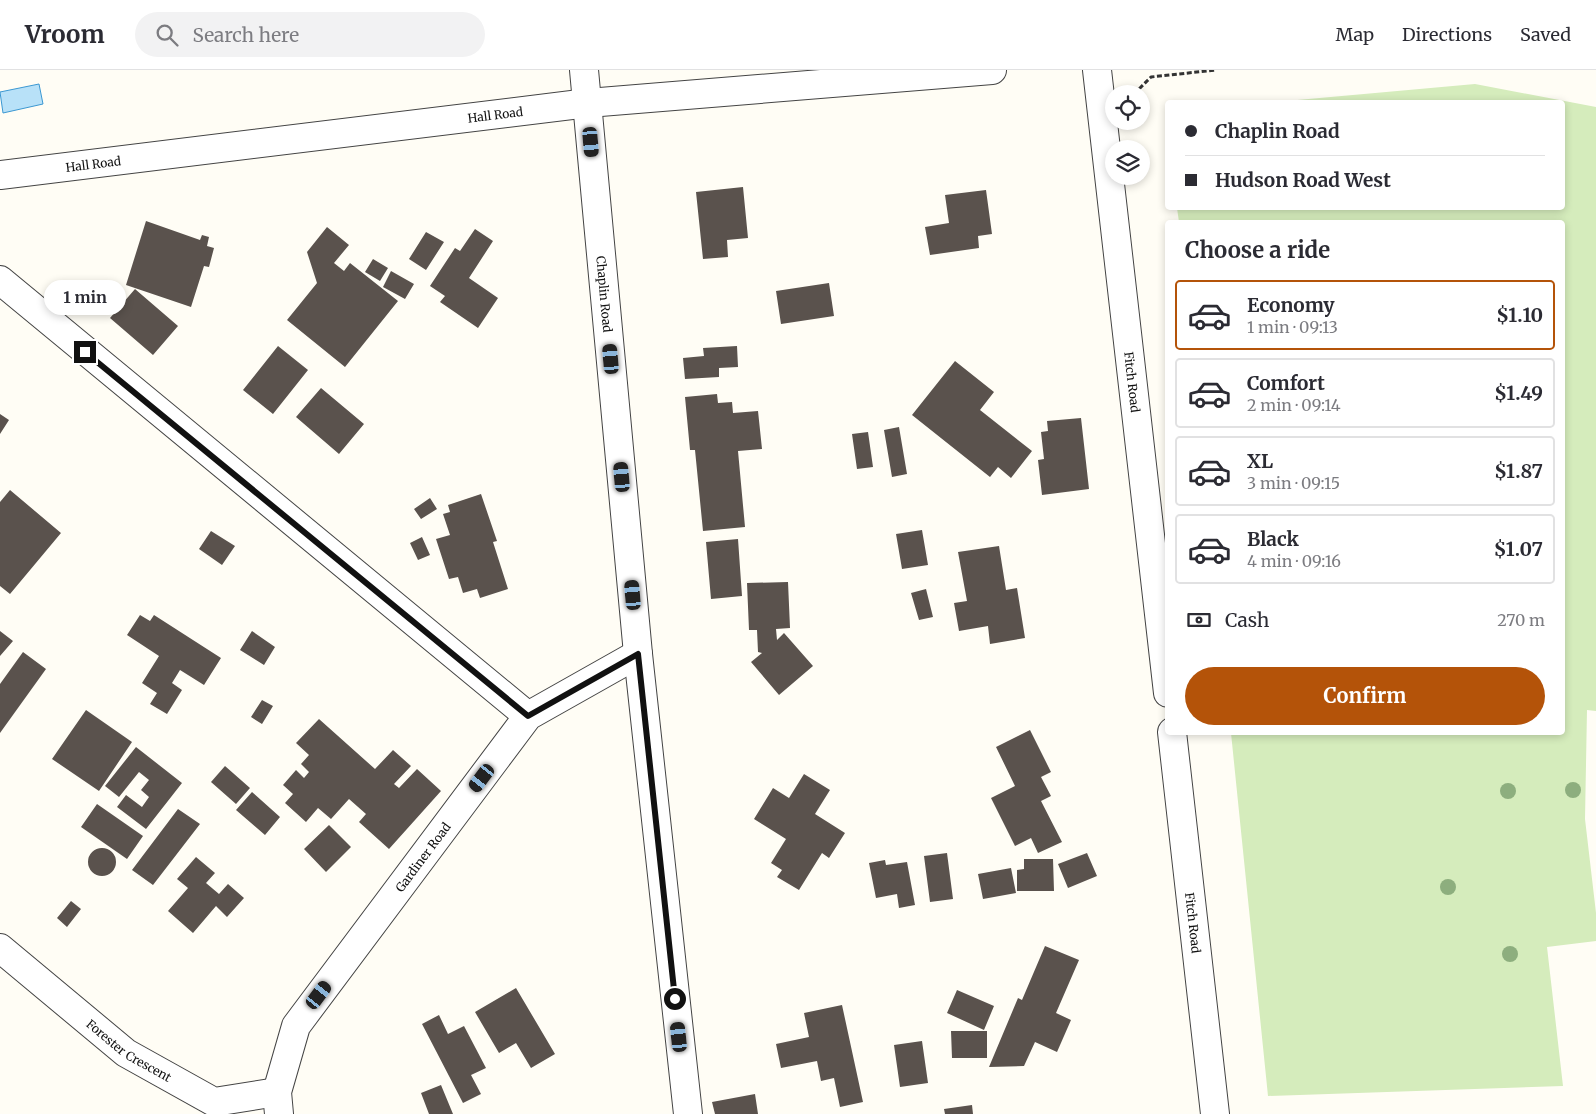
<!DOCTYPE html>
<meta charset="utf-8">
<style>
body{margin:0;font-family:Merriweather,serif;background:#f2f2f3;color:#2b2b33;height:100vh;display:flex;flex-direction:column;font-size:19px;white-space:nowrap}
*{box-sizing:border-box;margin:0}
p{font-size:16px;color:#7c7c81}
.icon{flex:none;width:28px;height:28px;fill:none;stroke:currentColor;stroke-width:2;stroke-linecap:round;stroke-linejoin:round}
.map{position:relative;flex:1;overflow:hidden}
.side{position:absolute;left:1165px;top:150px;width:400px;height:515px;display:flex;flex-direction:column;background:#fff;border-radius:5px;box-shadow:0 2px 8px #0003}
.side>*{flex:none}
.hud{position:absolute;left:1165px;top:30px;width:400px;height:110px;border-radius:5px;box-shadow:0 2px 8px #0003;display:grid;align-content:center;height:110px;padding:0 20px;background:#fff}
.controls{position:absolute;left:1105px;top:15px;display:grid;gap:10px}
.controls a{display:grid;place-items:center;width:45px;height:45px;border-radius:50%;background:#fff;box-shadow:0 2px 8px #0003;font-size:25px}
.end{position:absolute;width:22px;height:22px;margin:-11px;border:6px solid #111;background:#fff;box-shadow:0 0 0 2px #fff}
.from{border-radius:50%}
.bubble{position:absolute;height:35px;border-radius:18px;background:#fff;box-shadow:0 2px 8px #0003;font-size:16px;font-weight:700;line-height:35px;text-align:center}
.car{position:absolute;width:15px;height:30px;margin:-15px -8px;border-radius:6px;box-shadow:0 0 4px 1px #0007;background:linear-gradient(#222 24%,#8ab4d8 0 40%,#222 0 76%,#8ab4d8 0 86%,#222 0)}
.hud b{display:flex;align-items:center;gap:18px;height:48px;font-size:19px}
.hud b+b{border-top:1px solid #e1e1e2}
.hud i{width:12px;height:12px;background:#2b2b33}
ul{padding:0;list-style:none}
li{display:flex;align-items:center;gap:15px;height:70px;margin:0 10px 8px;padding:0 10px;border:2px solid #e1e1e2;border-radius:5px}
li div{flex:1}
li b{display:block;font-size:19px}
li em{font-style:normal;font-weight:700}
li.on{border-color:#b45309}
li>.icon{width:45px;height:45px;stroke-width:1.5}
h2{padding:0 20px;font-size:22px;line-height:60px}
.pay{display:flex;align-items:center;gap:12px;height:55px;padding:0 20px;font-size:19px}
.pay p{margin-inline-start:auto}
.primary-button{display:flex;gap:10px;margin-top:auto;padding:10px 20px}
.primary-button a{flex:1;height:58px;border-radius:30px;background:#b45309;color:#fff;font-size:20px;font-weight:700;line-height:58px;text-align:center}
header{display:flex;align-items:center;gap:30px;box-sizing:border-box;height:70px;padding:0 25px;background:#fff;border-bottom:1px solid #e1e1e2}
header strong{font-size:24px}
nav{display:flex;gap:28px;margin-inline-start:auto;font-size:18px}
.search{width:350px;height:45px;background:#f2f2f3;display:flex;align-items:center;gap:12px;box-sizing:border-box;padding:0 18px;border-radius:28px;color:#7c7c81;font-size:19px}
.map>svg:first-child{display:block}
</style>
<header>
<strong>Vroom</strong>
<div class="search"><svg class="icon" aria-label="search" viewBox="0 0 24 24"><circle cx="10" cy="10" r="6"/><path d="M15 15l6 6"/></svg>Search here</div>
<nav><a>Map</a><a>Directions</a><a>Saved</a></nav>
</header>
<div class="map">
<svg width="1596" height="1044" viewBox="0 0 1596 1044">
<rect width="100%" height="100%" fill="#fffdf5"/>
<!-- green -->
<path fill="#d5ecbc" d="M1475 14 1596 37V641L1587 640 1585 749 1596 843V871L1547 877 1563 1016 1268 1026 1231 663 1562 662V152H1179L1177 138H1562V32H1275Z"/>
<!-- water -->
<path fill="#b8e1f8" stroke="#3c98d2" d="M39 14 43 34 3 43 0 22Z"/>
<!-- building -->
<path fill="#5a524d" d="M743 117 748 168 727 170 728 187 703 189 696 122Z
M986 120 992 164 978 166 979 178 930 185 925 157 949 153 945 125Z
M146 151 200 170 202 165 209 167 207 176 214 178 209 197 204 196 191 237 126 215Z
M327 157 349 175 334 193 344 201 350 193 398 231 345 297 287 250 317 213 307 182Z
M475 159 493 171 469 208 498 228 478 258 440 232 445 226 430 216 455 178 460 181Z
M426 162 444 172 426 200 409 189Z
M373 189 388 198 380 211 365 202Z
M391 201 414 214 405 229 383 217Z
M829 213 834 246 781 254 776 221Z
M135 219 178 256 153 285 110 248Z
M278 276 308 300 273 344 243 320Z
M737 276 738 297 719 298V307L685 309 683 288 704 286 703 278Z
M955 291 994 322 980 340 1032 381 1011 408 998 397 990 407 912 345Z
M321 318 364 354 339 384 296 347Z
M717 324 718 333 732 332 733 343 758 341 762 379 738 381 745 457 703 461 695 380H690L685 327Z
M0 344 9 350 0 364Z
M1081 348 1089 419 1042 425 1038 390 1044 389 1041 362 1048 361 1047 351Z
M899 357 907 404 892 407 884 360Z
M868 362 873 397 857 399 852 364Z
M10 420 61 463 10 524 0 516V432Z
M481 424 497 471 493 472 508 519 480 528 477 519 463 523 458 507 449 509 436 469 450 465 443 444 450 442 448 435Z
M430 428 437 439 421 449 414 439Z
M922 460 928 495 902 499 896 464Z
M211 461 235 476 222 495 199 479Z
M422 467 430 485 418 490 410 473Z
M738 469 742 526 711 529 706 472Z
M999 476 1006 520 1017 518 1025 568 990 574 988 556 959 561 954 533 967 531 958 482Z
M788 512 790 558 776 559 777 570 784 563 813 596 779 625 751 592 762 583 758 582 757 560H749L747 513Z
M926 519 933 547 919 550 911 523Z
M140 545 150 551 154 545 221 588 204 615 180 600 172 613 182 620 167 644 150 634 157 623 142 613 159 586 127 565Z
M0 561 13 571 0 586Z
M252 561 275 577 264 595 240 580Z
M23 582 46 599 0 663V614Z
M262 630 273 636 262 654 251 647Z
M86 640 132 672 99 721 52 689Z
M319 649 375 699 393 680 411 696 394 714 399 718 417 699 441 721 389 779 359 752 366 744 349 729 331 749 318 738 306 752 285 733 293 724 283 715 296 700 304 708 309 702 301 694 309 685 296 673Z
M1030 660 1051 702 1041 707 1051 726 1041 731 1062 772 1038 783 1031 768 1015 776 991 728 1015 716 996 677Z
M136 677 182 713 146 759 117 737 126 725 142 737 149 727 141 720 149 710 139 702 119 727 105 716Z
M225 696 250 718 236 734 211 712Z
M804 704 830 720 815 744 845 763 829 788 822 783 799 820 777 807 782 800 771 793 786 769 754 749 773 718 789 728Z
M252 722 280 747 265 765 236 740Z
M97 734 143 766 127 789 81 757Z
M178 739 200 754 153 815 132 800Z
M329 755 351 777 326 802 304 779Z
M88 792a14 14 0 1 1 28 0a14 14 0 1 1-28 0Z
M947 783 953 829 930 832 924 786Z
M1087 783 1097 806 1068 818 1058 794Z
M196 787 215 803 206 813 219 824 228 814 244 828 227 847 216 836 193 863 168 841 188 818 177 809Z
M1024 789H1053L1054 821H1017V800L1024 799Z
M885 790 886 795 907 792 915 835 899 838 897 824 876 828 869 793Z
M1011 798 1016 823 983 829 978 804Z
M71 831 81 839 67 857 57 848Z
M1045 876 1079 890 1056 943 1071 950 1057 982 1035 972 1024 996 989 997 1018 928 1022 930Z
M516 918 555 984 531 998 516 973 499 983 475 942Z
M957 920 994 936 984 960 947 943Z
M842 935 863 1032 840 1037 834 1008 821 1011 817 991 781 998 776 974 809 967 804 943Z
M439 945 448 964 464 956 486 998 471 1005 481 1024 463 1033 422 954Z
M951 961H987V988H952Z
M922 971 928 1013 900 1017 894 975Z
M441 1015 453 1044H429L421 1023Z
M755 1024 758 1044H715L712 1032Z
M972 1035 973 1044H945L944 1039Z"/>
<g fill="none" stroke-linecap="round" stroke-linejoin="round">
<!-- minor casing -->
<g stroke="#444" stroke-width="30">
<g id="minor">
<path id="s1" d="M584 0 638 584 688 1044"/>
<path id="s2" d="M1097 0 1168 623"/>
<path id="s3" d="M0 105 588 33 992 0"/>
<path d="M0 210 528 646"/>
<path id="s4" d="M1172 662 1215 1044"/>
<path id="s5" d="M0 878 126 983 214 1032 277 1022"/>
<path id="s6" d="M279 1044 277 1022 296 956 528 646 638 584"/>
</g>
</g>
<!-- path -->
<path stroke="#333" stroke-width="3" stroke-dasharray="5 2.5" stroke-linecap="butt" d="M1134 24 1151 7 1216 0"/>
<!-- minor -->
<use href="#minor" stroke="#fff" stroke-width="28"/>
</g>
<!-- trees -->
<g fill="#8dae7e">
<circle cx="1573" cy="720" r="8"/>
<circle cx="1508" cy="721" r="8"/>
<circle cx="1448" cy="817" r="8"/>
<circle cx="1510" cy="884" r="8"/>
</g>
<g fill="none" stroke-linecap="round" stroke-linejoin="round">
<!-- route -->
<path stroke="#111" stroke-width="6" d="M85 282 528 646 638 584 675 929"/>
</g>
<g text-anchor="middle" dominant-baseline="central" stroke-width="5" stroke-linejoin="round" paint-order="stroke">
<!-- street labels -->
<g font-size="12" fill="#111" stroke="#fff">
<text stroke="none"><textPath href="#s3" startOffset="499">Hall Road</textPath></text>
<text stroke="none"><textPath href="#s3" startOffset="94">Hall Road</textPath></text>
<text stroke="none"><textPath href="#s1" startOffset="225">Chaplin Road</textPath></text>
<text stroke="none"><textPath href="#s2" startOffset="314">Fitch Road</textPath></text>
<text stroke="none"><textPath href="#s6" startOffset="302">Gardiner Road</textPath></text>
<text stroke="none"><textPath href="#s4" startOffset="192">Fitch Road</textPath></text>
<text stroke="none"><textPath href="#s5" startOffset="165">Forester Crescent</textPath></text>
</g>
</g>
</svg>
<div class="controls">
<a><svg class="icon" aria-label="locate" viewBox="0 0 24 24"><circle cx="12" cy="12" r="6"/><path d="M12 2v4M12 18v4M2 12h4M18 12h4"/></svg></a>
<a><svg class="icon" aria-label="layers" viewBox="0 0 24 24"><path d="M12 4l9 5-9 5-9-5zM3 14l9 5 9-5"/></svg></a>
</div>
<i class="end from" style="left:675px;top:929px"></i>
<i class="end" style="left:85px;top:282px"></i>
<div class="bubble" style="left:44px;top:210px;width:82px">1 min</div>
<i class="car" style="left:591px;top:72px;rotate:175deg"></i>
<i class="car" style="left:611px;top:289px;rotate:355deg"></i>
<i class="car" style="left:622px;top:407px;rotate:355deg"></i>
<i class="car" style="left:633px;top:525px;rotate:355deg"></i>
<i class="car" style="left:482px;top:708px;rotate:217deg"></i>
<i class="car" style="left:319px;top:925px;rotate:37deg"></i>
<i class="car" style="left:679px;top:967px;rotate:354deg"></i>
<div class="hud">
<b><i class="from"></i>Chaplin Road</b>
<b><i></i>Hudson Road West</b>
</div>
<section class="side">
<h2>Choose a ride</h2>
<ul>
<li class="on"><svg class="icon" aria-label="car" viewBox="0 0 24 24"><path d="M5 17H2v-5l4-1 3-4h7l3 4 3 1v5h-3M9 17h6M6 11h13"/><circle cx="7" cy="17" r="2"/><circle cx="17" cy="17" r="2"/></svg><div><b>Economy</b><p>1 min · 09:13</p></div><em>$1.10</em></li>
<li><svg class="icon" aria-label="car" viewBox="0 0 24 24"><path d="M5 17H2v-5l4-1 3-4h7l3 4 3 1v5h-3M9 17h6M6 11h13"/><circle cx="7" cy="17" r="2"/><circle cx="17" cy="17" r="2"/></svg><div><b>Comfort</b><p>2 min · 09:14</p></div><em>$1.49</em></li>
<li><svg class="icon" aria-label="car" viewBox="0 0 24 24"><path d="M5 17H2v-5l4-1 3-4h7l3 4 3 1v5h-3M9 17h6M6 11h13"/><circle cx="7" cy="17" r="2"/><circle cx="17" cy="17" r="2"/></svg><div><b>XL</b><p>3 min · 09:15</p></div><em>$1.87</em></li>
<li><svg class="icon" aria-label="car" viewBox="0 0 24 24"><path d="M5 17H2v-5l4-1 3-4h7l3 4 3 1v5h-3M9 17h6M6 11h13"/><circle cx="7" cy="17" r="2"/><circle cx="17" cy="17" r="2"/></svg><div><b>Black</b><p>4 min · 09:16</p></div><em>$1.07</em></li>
</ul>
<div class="pay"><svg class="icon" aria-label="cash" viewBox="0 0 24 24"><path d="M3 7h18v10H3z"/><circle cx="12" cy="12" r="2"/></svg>Cash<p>270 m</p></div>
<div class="primary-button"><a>Confirm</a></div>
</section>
</div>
